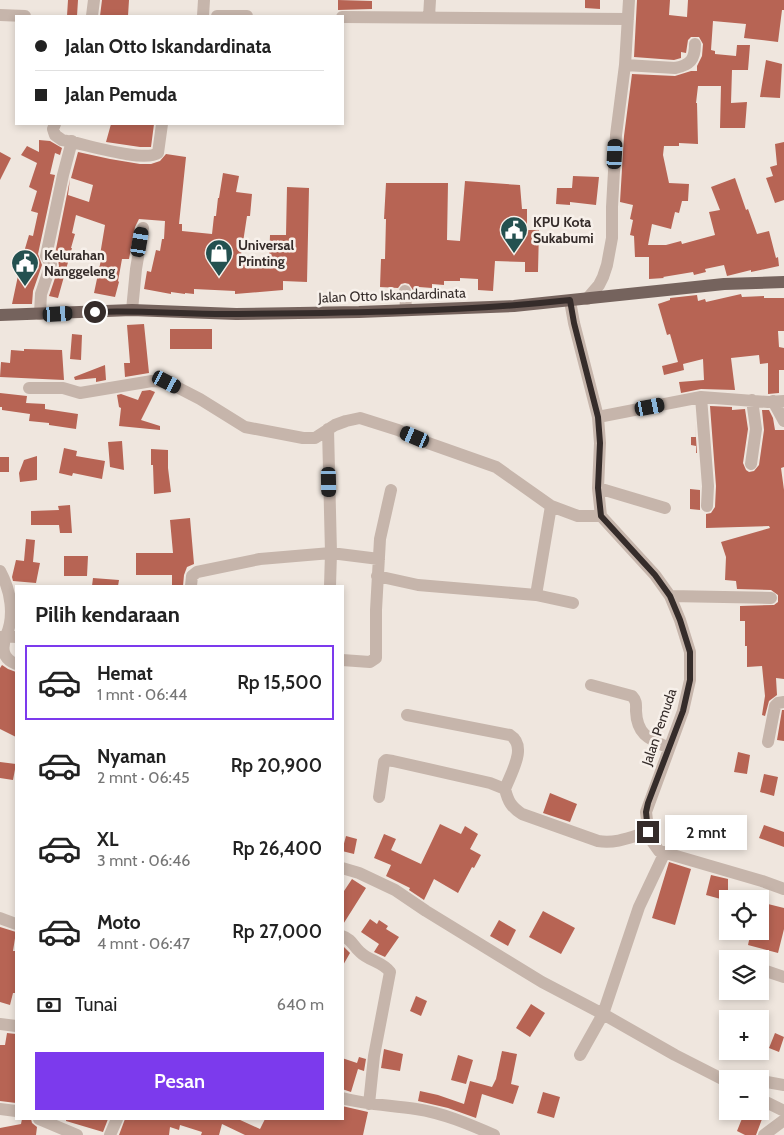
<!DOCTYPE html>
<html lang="id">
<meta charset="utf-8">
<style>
body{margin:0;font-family:Cabin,sans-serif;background:#f6f6f6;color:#222;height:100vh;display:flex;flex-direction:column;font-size:19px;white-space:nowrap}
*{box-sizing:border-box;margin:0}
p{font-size:16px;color:#767676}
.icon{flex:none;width:28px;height:28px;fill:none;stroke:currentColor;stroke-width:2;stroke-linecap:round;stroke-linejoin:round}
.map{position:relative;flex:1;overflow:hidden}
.sheet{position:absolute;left:15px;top:585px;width:329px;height:535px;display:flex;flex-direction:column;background:#fff;border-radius:0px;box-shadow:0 2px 8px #0003}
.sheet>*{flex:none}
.guide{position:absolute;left:15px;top:15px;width:329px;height:110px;border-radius:0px;box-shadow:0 2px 8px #0003;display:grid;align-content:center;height:110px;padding:0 20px;background:#fff}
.controls{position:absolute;left:719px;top:890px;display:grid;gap:10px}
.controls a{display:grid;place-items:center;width:50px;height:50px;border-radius:0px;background:#fff;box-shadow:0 2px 8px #0003;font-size:25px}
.end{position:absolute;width:22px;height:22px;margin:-11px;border:6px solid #352c2a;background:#fff;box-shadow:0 0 0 2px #fff}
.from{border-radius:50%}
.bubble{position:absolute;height:35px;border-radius:0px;background:#fff;box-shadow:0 2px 8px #0003;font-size:16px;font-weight:600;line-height:35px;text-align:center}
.car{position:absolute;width:15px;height:30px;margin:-15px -8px;border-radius:6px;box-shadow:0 0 4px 1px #0007;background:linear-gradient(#222 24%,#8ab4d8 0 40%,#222 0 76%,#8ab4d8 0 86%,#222 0)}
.guide b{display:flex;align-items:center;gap:18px;height:48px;font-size:19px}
.guide b+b{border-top:1px solid #e0e0e0}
.guide i{width:12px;height:12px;background:#222}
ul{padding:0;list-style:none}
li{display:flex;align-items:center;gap:15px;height:75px;margin:0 10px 8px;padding:0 10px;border:2px solid transparent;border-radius:0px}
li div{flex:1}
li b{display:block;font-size:19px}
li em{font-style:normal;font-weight:600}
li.current{border-color:#7c3aed}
li>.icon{width:45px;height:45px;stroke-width:1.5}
h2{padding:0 20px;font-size:22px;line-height:60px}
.pay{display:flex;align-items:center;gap:12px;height:55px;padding:0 20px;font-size:19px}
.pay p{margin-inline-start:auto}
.button{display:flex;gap:10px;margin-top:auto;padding:10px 20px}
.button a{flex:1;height:58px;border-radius:0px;background:#7c3aed;color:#fff;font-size:20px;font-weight:600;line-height:58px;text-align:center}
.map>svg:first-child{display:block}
</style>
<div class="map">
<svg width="784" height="1135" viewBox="0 0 784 1135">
<rect width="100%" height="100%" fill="#efe6de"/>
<!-- building -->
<path fill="#b76454" d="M68 0H78L77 16H67Z
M102 0H129L128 16H100Z
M338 0 372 1V9L338 10Z
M585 0H600V9L585 8Z
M637 0H670L669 15 687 17 688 0H784V10H782L778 42 744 38 746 24 713 21 711 50 715 51V54L736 56 737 45H750L748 70H732L731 103 747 102 745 128H720L721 86H698L696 103H697L698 144 679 143V146H664L663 155 669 183 689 184 688 201H682L679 213 675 212 671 229 652 224 648 245H666L681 241 682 244 715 235 709 212 720 210 711 187 735 178 746 210 748 209 757 234 769 231 776 258 778 257 779 266 751 272V270L727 276 724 265 705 269 706 272 694 275 693 272 663 277 664 278 649 279V257H635L634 236 630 235 633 220 630 219 633 205 620 202 624 136 632 74 675 76 691 71H697V66L702 56 703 44 699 37H691L688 40 686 53 681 52V58L674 60 634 57Z
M766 60 782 64 780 98 760 97Z
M111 124H154L151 147H140L106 142Z
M39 140 50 141 62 148 60 155 55 153 50 174 55 175 38 254 42 265 33 291 32 304H12L19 271 23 272 26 253 24 252 29 235 33 236 38 213 31 211 37 191 29 187 37 163 21 155 27 146 39 152Z
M784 142V200L775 203 766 178 773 176 770 167 777 165 775 144Z
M0 152 11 158 0 180Z
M78 152 110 159 140 164H151L160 161 166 154 186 157 179 224H182V231L212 234 214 216H216L218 198H219L223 173 239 176 236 192 252 194 250 216H247L240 262 269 261 270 235H286L287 187 309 188 307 282 283 281V290L235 294V291L194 289V294L185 293V294L171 292V294L144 289 147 271 151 272 156 250 160 251 162 239H164L165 221 139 219 135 227 129 259H122L118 281 119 282 115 297 94 293 102 255H100L105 225 76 215 72 233 75 234 71 248H72L58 298 49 296 59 266 58 260 55 254 70 179 68 195 89 202 93 185 71 178Z
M573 176 599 177 596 205 570 202V205L556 204 557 188H572Z
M465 181 520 185 522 209H527V230H539L538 272H525V262L495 261 493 291 478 290V279L460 278V281H444V285L432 284V288L419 287 418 290H413L409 284 405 283 401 284 398 288 380 287 381 259H385L386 219H384L386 183H448L447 240 460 241Z
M741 294 742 297 764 296V298H784V331H778L779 347 784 348V370H779V393L768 394V363L760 364 759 355 731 358 735 390 701 389 681 393 679 382 704 380 703 359 683 364 684 370 664 375 662 366 678 362 670 334 667 335 658 304 670 300V298L697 295 698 301 705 299 706 302Z
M144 324 149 373 125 377 124 363H130L127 325Z
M170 329H212V349H170Z
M72 334 82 335 81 360 70 359Z
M24 349 62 350 64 380 0 377 1 362 10 363 11 350 24 351Z
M105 365 106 380 96 382V378L75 380 74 377Z
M150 390 155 392 141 420 160 426V430L119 426 121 408 119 407 117 395 121 394 138 400 142 391Z
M0 393 27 396 26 403 45 404V409L78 414 76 429 49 425V423L29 421 30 414 2 410V407H0Z
M710 406 732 407V410L745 409 748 429 743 463 746 470 749 472 754 471 759 465 764 430 762 410H769L773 418 775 430H784V467L781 468 784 490V679L776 678 777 695 769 701 765 716 762 715 765 696 762 666 747 667V646H745V621H740V606L774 605 778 602V595L771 590 737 589 736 581 725 580 726 557 721 542 770 528 769 526 706 528V514L711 513 715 507 716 486Z
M695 423 697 453H696V446L691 445V437H696Z
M122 441 124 470 110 467 108 442Z
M64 448 77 451 76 456 105 461 102 479 73 473 72 476 59 473Z
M151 449 168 450V468L171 492 154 494 153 465H151Z
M37 456V480L20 482 19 473 24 460Z
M0 457H9V472H0Z
M690 489 700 490V510L690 509Z
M70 505 72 533H60L59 525H31V511L59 510 58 506Z
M190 518 194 564 187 567 184 575 183 586H172V575H136V553H173L170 520Z
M26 539 35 540 33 562 40 563 36 583 13 581 12 577 16 560 24 561Z
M64 556H88L87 576H64Z
M93 578 119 580 118 586H92Z
M2 665 8 669 16 672V737L0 729V668Z
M782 710H784V741L777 740Z
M738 752 750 755 747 774 734 772Z
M0 762 16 764 13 780 0 778Z
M764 774 778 777 774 796 760 792Z
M550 793 577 804 570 822 543 813Z
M440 824 461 834 465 826 478 834 470 849 481 855 474 868 472 867 458 893 434 879 424 900 409 890 410 888 386 876 391 865 374 858 384 834 396 839 391 850 421 864Z
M764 825 784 832V847L759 838Z
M346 836 357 839 354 854 342 851Z
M669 862 691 869 675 925 652 918Z
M711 875 728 879V890L750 897V899H728V901L706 895Z
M352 879 366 888 342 926V894Z
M760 902 784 908V929L778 953 748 945 751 931H760Z
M543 911 575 928 561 954 529 937Z
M370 919 377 924 379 920 388 926 386 929 399 937 385 957 374 952 379 944 361 932Z
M499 920 516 930 508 946 490 936Z
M0 927 16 932 13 951H16V993H13L10 1005 0 1002Z
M342 945 350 953 342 967Z
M416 996 427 1001 421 1016 410 1011Z
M531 1004 545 1013 530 1037 516 1028Z
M7 1033 16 1034V1103L0 1101V1045H5Z
M775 1033 784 1037 779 1052 769 1048Z
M384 1049 403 1054 400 1071 381 1068Z
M502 1051 517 1054 511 1084 519 1086 513 1104 482 1094 476 1118 448 1108 418 1101 420 1091 438 1095 464 1104 470 1081 492 1087 496 1079Z
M458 1055 473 1060 466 1084 451 1080Z
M359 1057 366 1059 364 1071 358 1069 351 1092 342 1089V1058L357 1063Z
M543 1092 560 1097 554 1118 537 1113Z
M342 1106 368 1112 363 1135H245L222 1124 219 1135H201L202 1132 180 1125 179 1130 170 1127 169 1135H119L125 1119H238L260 1129 265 1119H342Z
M745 1111H765L756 1135H745L737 1131Z
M22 1119H31L32 1123 37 1127 36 1135H0V1128L21 1124Z
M66 1119H108L103 1132 66 1121Z"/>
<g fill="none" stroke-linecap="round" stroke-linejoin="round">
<!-- minor -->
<path stroke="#c6b5ab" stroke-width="12" d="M0 15 25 16
M92 16 94 0
M203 16 204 0
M217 16H247
M342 17 628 19
M429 17 430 0
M625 65 675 68C690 65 695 60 695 44
M55 124 53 129 55 135 62 140C82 143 143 163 158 153L162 124
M405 291 406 310
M587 299 599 285 603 277 607 265 612 238V207L616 135 625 65 629 0
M570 301 574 323 598 417 600 443 598 488 601 516 655 575 670 596 680 620 690 652V680L683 711 646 812 649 837 659 851 762 881 784 889
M132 310 136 269 143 228
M40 314 41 294 51 264 46 256 63 175 72 141
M29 388H63L80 393 152 381 167 382 200 399 245 427 303 438H315L335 425 346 421 360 418 398 430 428 443 496 467 551 506 578 516H601
M701 397 708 486 707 506
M773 401 784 421
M598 417 701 397 768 402 784 401
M328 429 331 553 330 586
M751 464 756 429 752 400
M598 488 665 508
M0 571C11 591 15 616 6 636L16 637
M377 576 418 585 536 595 573 603
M191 586 192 576 197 572 260 559 331 553 379 559
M536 595 551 506
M670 596 771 598
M0 637 6 636C1 649 3 659 16 664
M342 660 370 662 376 658V610L380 539 391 490
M591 685 632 696C637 701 636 705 636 711 637 735 649 739 669 748
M407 715 510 735C528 746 511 773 505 789
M768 742 775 706 778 703 784 702
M379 797 384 762 386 760 393 761 490 783 505 789C508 801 511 807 522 814L598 841C616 844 631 837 648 832
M342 868 359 873 395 890 426 911 542 982 603 1014 675 1055 728 1082
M0 918 16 924
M342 936C352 939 353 946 360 952 369 961 383 962 390 972L374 1056 369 1104
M760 969 784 977
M0 1024 16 1026
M580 1055 603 1014 639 907 665 852
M760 1084 767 1082 784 1085
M342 1098C367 1105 391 1105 416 1109 443 1113 469 1124 494 1135
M760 1099 784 1111
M0 1109 16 1111
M39 1119 77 1135
M110 1135 117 1119
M764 1135 784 1120"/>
<!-- major -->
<path stroke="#75635d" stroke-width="12" d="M0 315 132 310 236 314 359 312 514 306 724 284 784 282"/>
</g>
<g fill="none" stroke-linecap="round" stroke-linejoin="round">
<!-- route -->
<path stroke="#352c2a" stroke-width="6" d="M95 312C143 310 190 315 238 314 349 313 461 312 570 300L574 323 598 417 600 443 598 488 601 516 655 575 670 596 680 620 690 652V680L683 711 648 803 646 812 648 832"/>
</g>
<!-- icons -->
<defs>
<g id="civic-pin" transform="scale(1.4375)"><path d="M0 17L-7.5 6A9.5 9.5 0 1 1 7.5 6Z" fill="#245150" stroke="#f7f0ea"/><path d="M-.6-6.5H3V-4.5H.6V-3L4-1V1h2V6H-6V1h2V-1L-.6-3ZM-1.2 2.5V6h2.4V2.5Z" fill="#fff"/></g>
<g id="shop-pin" transform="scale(1.4375)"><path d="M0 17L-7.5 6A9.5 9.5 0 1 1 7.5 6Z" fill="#245150" stroke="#f7f0ea"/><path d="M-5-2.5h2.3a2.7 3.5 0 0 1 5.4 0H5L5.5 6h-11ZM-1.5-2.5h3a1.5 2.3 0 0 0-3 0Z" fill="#fff"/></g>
</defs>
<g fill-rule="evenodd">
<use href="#civic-pin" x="514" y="230"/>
<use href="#shop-pin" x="219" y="253"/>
<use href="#civic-pin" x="25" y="263"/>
</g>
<g text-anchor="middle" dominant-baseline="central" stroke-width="5" stroke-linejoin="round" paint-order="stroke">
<!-- poi labels -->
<g font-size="14" font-weight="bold" fill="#352c2a" stroke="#f7f0ea" text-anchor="start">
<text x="533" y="222">KPU Kota<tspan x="533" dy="16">Sukabumi</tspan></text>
<text x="238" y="245">Universal<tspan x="238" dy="16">Printing</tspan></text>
<text x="44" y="255">Kelurahan<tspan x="44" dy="16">Nanggeleng</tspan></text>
</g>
<!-- street labels -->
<g font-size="14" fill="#352c2a" stroke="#f7f0ea">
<text transform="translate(392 295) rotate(-2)">Jalan Otto Iskandardinata</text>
<text transform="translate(659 727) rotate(-71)">Jalan Pemuda</text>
</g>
</g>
</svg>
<div class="controls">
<a><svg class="icon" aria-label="locate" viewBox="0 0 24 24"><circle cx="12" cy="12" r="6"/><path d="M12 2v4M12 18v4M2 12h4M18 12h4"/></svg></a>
<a><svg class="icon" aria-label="layers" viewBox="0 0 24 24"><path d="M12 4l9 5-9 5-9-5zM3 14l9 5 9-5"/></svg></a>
<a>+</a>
<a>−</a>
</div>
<i class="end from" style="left:95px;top:312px"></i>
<i class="end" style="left:648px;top:832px"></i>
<div class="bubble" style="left:665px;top:815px;width:82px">2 mnt</div>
<i class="car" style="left:615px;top:154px;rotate:3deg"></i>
<i class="car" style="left:140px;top:242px;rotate:10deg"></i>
<i class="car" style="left:58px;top:314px;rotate:87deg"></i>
<i class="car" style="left:167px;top:382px;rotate:117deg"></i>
<i class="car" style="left:650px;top:407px;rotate:79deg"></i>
<i class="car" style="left:415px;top:437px;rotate:293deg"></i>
<i class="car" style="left:329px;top:482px;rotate:179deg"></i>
<div class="guide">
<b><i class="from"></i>Jalan Otto Iskandardinata</b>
<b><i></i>Jalan Pemuda</b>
</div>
<section class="sheet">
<h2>Pilih kendaraan</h2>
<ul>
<li class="current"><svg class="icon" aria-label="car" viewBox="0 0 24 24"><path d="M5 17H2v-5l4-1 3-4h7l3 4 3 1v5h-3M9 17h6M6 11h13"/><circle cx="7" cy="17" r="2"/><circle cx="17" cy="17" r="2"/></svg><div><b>Hemat</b><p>1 mnt · 06:44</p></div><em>Rp 15,500</em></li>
<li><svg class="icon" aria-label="car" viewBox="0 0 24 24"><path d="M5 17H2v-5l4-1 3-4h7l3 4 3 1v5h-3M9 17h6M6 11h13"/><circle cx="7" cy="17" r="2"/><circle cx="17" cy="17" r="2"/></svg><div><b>Nyaman</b><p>2 mnt · 06:45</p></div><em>Rp 20,900</em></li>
<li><svg class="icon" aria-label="car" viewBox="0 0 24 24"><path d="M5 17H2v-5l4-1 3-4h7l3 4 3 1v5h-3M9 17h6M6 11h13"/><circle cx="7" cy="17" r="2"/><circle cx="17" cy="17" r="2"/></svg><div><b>XL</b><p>3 mnt · 06:46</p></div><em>Rp 26,400</em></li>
<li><svg class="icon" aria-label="car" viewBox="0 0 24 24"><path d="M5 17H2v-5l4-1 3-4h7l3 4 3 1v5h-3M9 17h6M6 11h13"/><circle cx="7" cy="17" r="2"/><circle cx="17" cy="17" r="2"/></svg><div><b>Moto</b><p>4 mnt · 06:47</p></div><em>Rp 27,000</em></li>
</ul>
<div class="pay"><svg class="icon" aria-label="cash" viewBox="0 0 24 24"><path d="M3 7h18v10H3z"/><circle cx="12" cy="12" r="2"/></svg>Tunai<p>640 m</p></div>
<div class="button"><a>Pesan</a></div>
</section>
</div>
